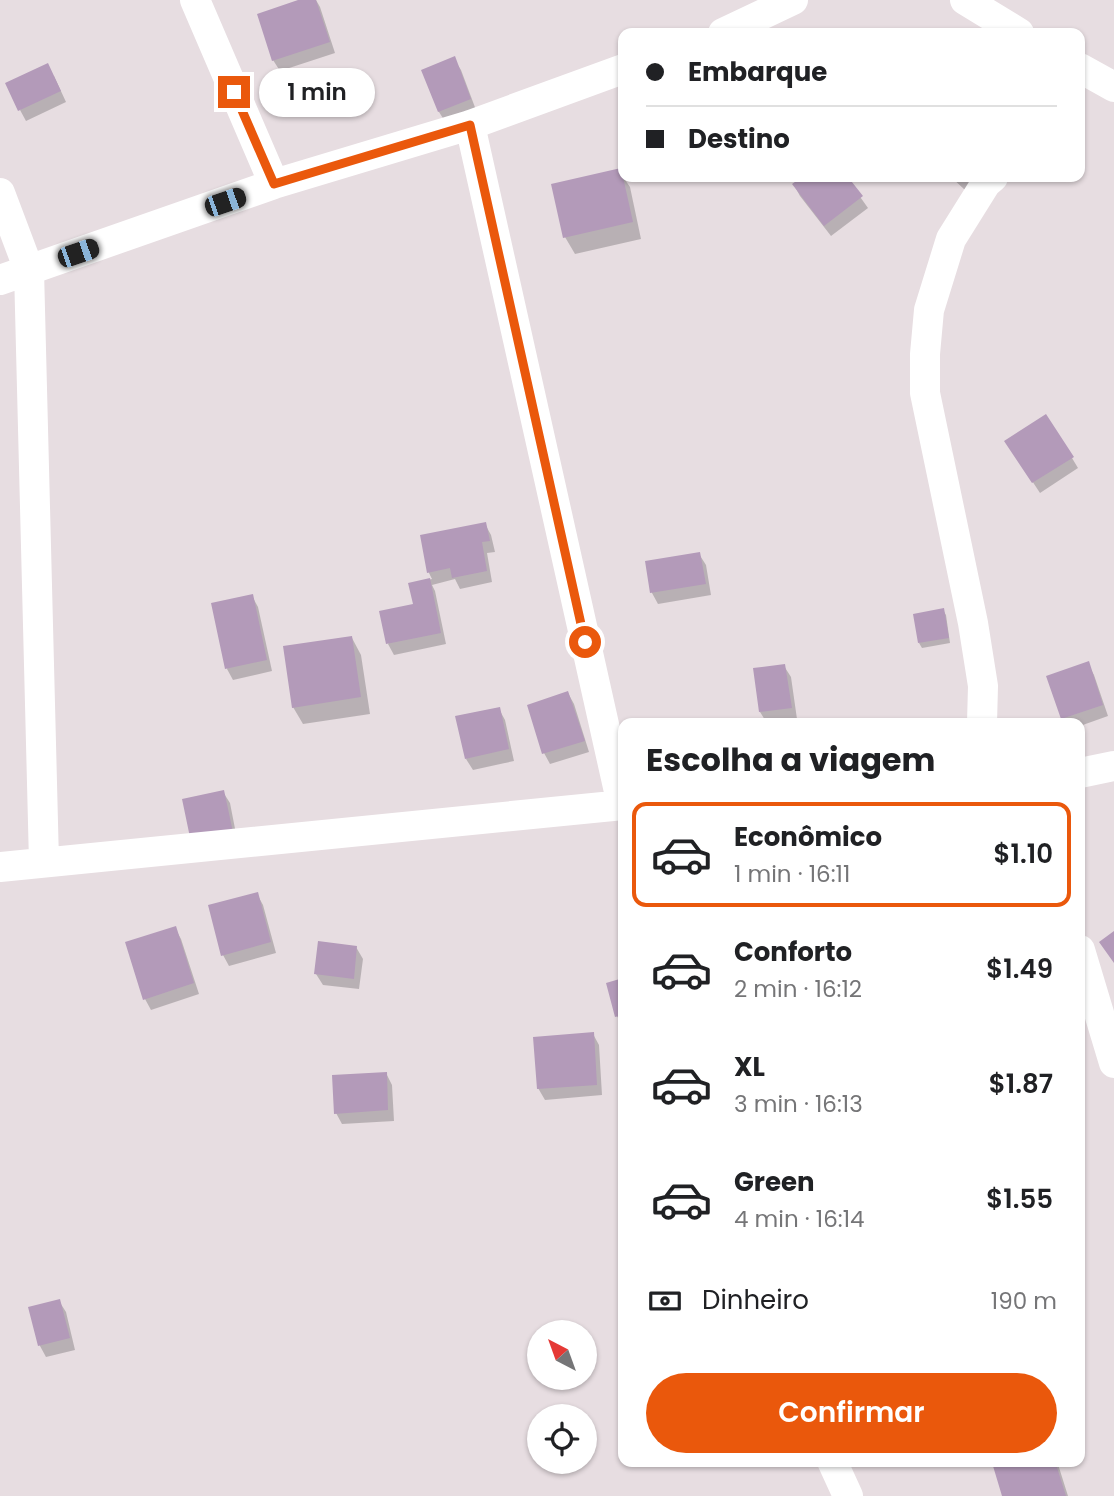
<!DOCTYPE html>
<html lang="pt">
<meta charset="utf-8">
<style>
body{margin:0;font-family:Poppins,sans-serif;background:#f2f2f2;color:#202124;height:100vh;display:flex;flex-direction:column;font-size:26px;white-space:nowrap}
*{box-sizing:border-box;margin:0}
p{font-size:23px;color:#757577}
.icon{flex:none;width:38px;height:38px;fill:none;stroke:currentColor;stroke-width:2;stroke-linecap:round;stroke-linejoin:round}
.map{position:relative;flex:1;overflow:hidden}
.side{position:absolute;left:618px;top:718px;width:467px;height:749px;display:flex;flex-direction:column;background:#fff;border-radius:14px;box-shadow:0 2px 5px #0004}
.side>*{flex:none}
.guide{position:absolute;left:618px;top:28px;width:467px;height:154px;border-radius:14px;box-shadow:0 2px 5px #0004;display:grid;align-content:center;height:154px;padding:0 28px;background:#fff}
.needle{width:46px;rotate:319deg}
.buttons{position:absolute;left:527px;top:1320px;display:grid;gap:14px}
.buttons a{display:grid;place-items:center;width:70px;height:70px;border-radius:50%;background:#fff;box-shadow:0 2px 5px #0004;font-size:35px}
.end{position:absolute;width:32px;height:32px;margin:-16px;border:9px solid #ea580c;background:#fff;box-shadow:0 0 0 4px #fff}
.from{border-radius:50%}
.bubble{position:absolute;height:49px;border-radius:24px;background:#fff;box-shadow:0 2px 5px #0004;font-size:23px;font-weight:600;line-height:49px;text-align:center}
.car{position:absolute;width:21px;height:42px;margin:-21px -10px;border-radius:9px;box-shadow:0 0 5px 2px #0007;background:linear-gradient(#222 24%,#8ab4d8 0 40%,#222 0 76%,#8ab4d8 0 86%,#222 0)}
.guide b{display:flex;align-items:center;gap:24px;height:66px;font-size:26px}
.guide b+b{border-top:2px solid #e0e0e0}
.guide i{width:18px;height:18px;background:#202124}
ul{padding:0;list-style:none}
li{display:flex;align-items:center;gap:21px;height:105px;margin:0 14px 10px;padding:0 14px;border:4px solid transparent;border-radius:14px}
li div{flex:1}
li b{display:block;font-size:26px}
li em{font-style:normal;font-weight:600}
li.on{border-color:#ea580c}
li>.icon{width:63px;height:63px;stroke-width:1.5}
h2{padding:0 28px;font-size:32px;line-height:84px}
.pay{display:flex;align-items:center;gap:18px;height:77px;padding:0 28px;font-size:26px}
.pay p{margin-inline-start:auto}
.action{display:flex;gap:14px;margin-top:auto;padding:14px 28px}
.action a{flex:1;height:80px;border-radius:42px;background:#ea580c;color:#fff;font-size:28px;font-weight:600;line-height:80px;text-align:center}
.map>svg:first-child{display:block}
</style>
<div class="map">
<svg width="1114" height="1496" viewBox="0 0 1114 1496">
<rect width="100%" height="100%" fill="#e7dde1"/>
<!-- shadow -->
<path fill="#0003" d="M303 0H316L320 7 335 53 280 71 273 60Z
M454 59 461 70 476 110 446 123 439 112 423 71Z
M54 76 66 102 26 121 20 110Z
M620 170 623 177 630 187 641 239 575 254 565 237Z
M804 177H846L868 208 831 236 800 196 794 185Z
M951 177H977L965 190Z
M1013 452 1072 458 1078 468 1040 493Z
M485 524 491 535 495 552 487 553 492 582 460 589 455 579 432 585 435 591 446 644 394 655 388 644 415 605 410 584 432 579 429 573 422 537Z
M699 554 706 565 711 595 658 604 652 593 647 563Z
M252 596 258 607 272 671 233 680 227 669Z
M943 610 946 615 950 643 922 648 919 643Z
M352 638 361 655 370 714 303 724 293 707Z
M1088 664 1094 675 1108 716 1080 726V723H1065L1062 718Z
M784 666 791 677 797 719 767 723 760 712Z
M568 693 574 704 589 752 550 764 544 753Z
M499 709 505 720 514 761 473 770 466 759Z
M223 792 230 803 239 849 200 857Z
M257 894 263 905 276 953 229 966 223 955Z
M175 928 181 939 199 994 151 1010 145 999Z
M356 947 363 959 359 989 323 985 316 974Z
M623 980V1027L617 1016Z
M593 1034 599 1045 602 1095 545 1100 538 1088Z
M386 1073 392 1085 394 1121 342 1124 336 1113Z
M59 1301 66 1312 75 1350 46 1357 40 1346 31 1308Z
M1012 1461H1057L1068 1496H1004Z"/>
<!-- building -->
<path fill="#b39ab9" d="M298 0H316L330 42 272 61 257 14Z
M455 56 471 99 438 112 421 70Z
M48 63 61 91 18 111 5 83Z
M621 168 633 222 563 238 551 184Z
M802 177H848L863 196 824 226 792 184Z
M1046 414 1074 457 1032 483 1004 441Z
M486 522 490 541 482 542 487 571 452 578 450 568 427 573 420 535Z
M700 552 706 584 650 593 645 561Z
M430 578 441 633 386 644 379 611 413 604 408 583Z
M253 594 267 660 225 669 211 603Z
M944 608 949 638 918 643 913 614Z
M352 636 361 697 292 708 283 646Z
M1089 661 1103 705 1061 719 1046 676Z
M785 664 792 708 759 712 753 668Z
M568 691 585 741 542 754 527 705Z
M500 707 509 749 465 759 455 716Z
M224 790 234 837 192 847 182 799Z
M258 892 271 942 221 956 208 905Z
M176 926 194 983 143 1000 125 942Z
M1114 931V963L1099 942Z
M318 941 357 946 354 979 314 974Z
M623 978V1015L615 1017 606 983Z
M594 1032 597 1085 537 1089 533 1037Z
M387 1072 388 1110 334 1114 332 1075Z
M60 1299 70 1338 38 1346 28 1307Z
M1006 1461H1055L1066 1496H1002L993 1466Z"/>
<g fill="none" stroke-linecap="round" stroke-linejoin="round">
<!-- minor -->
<path stroke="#fff" stroke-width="30" d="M195 0 274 184
M965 0 1019 33
M723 33 793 0
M1080 68 1114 87
M470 125 622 805
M0 193 29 270 44 862
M0 280 274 184 470 125 623 69
M982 723 983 686 973 623 925 393V354L929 310 951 239 986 183 993 177
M1080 773 1114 766
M0 867 623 805
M1080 950 1114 1063
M832 1461 848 1496"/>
</g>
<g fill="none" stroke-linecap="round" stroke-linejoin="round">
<!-- route -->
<path stroke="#ea580c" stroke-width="9" d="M234 92 274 184 470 125 585 642"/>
</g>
</svg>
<div class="buttons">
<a><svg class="needle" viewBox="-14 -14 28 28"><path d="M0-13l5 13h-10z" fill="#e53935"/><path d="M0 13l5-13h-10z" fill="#757577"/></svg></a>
<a><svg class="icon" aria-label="locate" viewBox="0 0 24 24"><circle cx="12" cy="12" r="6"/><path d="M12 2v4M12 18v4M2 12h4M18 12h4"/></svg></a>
</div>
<i class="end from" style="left:585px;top:642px"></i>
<i class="end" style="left:234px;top:92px"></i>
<div class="bubble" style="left:259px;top:68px;width:116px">1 min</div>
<i class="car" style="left:225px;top:202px;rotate:71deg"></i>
<i class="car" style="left:78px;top:253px;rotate:71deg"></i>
<div class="guide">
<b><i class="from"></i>Embarque</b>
<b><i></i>Destino</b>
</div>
<section class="side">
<h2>Escolha a viagem</h2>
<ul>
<li class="on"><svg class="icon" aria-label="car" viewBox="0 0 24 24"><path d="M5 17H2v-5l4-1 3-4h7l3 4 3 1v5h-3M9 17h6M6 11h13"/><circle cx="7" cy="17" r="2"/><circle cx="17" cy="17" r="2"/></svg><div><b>Econômico</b><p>1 min · 16:11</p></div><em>$1.10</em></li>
<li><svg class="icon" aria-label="car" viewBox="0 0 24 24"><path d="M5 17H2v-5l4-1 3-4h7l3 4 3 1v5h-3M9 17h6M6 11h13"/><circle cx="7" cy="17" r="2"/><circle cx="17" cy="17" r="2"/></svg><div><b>Conforto</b><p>2 min · 16:12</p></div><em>$1.49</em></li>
<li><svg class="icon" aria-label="car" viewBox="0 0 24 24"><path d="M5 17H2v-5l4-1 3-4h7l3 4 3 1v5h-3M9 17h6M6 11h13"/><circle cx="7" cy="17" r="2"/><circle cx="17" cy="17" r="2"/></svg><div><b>XL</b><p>3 min · 16:13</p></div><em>$1.87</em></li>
<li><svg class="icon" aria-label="car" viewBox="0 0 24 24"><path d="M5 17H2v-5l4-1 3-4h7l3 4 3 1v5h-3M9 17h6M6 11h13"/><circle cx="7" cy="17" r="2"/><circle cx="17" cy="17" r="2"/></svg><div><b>Green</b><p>4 min · 16:14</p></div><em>$1.55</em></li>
</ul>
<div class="pay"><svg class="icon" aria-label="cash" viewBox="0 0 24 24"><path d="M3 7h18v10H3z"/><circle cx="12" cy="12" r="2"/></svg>Dinheiro<p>190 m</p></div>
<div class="action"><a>Confirmar</a></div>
</section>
</div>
